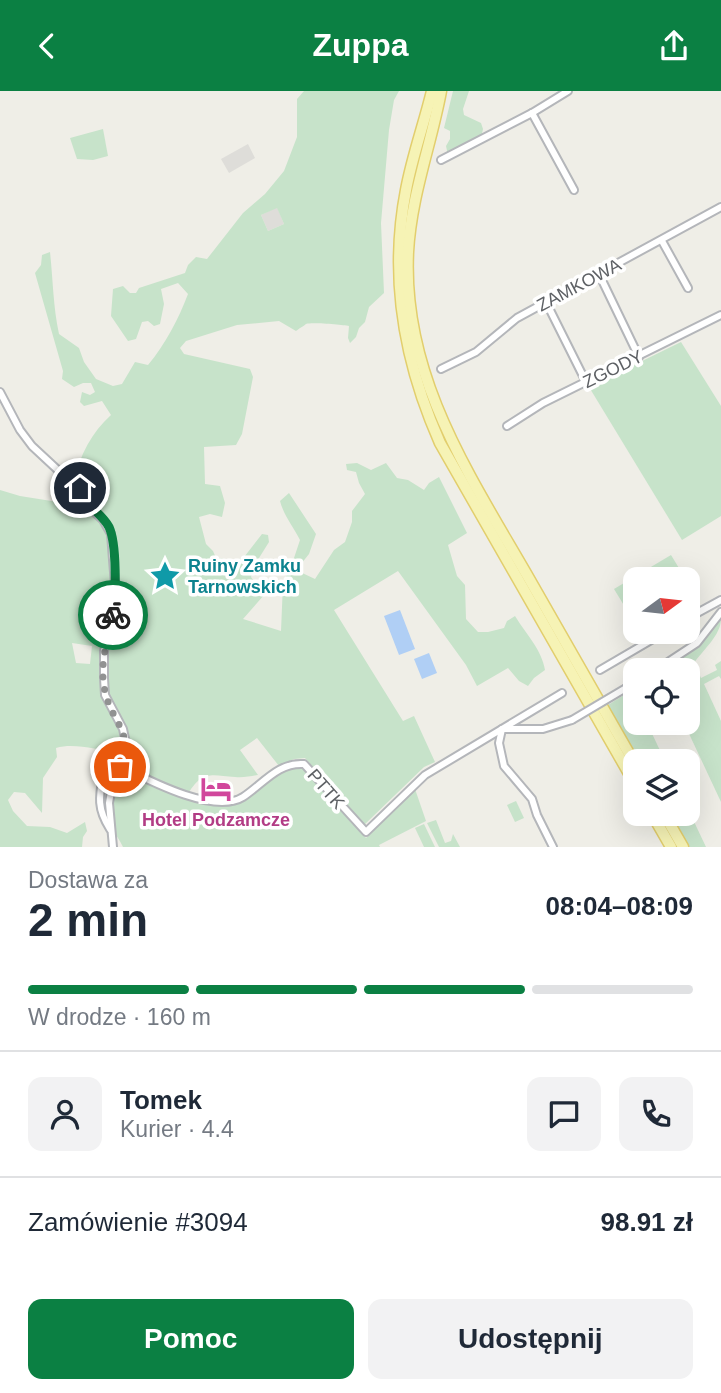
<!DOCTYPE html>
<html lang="pl">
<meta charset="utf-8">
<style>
:root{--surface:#fff;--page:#f2f2f3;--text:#1f2937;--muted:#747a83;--line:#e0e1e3;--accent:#0b8043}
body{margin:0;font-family:Helvetica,sans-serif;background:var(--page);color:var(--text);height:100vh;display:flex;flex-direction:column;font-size:26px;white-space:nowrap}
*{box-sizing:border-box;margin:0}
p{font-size:23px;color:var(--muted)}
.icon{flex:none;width:38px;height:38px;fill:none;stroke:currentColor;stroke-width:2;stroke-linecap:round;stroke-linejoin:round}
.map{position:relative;height:756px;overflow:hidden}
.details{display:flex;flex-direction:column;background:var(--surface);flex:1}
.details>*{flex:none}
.needle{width:46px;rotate:75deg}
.buttons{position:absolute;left:623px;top:476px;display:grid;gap:14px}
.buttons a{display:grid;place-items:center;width:77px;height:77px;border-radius:14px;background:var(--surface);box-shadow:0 7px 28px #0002;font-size:35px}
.pin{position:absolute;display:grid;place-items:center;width:60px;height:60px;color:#fff;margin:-30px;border:4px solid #fff;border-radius:50%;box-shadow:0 2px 7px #0007}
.courier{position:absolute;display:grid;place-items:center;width:70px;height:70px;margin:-35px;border:5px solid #0b8043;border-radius:50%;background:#fff;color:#222;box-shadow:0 2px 9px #0007}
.headline em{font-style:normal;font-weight:700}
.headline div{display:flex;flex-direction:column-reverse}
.headline{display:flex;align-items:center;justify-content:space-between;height:119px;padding:0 28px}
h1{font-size:46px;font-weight:700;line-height:52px}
.bar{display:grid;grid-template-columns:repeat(4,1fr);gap:10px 7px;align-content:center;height:84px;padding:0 28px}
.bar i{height:9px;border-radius:5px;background:var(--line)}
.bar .on{background:var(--accent)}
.bar p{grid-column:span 4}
.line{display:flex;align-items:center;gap:18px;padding:0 28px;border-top:2px solid var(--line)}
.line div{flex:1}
.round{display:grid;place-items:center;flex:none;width:74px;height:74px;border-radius:14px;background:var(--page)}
.button{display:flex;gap:14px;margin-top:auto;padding:14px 28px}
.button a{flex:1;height:80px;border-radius:14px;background:var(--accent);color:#fff;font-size:28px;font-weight:700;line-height:80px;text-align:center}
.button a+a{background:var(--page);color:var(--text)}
header{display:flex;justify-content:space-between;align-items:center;height:91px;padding:0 28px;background:var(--accent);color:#fff;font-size:32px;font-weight:700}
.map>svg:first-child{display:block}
</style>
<header><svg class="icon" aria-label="back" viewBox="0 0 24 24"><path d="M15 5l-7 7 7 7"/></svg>Zuppa<svg class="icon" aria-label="share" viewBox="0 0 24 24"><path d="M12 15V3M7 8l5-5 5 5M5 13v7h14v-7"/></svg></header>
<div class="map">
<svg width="721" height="756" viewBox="0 0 721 756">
<rect width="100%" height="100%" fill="#efeee7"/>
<g fill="#deddd9">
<polygon points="248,53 255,67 229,82 221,68"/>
<polygon points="277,116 284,133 268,140 261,124"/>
</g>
<g fill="#c7e3ca" fill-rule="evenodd">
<path d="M304,0H399L394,9L389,39L381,132L384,202L369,216L365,231L359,237L356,246L350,252L348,247L349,235C343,234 312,231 306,233C305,234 297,239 296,240L279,230L237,234L186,250L180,257L184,263L250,278L253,286L242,343L236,354L204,356L205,393L220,395L225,412L222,426L210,423L199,426L206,453L213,460L216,467L241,470L262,443L268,444L269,451L254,475L251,486L264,504L243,528L281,540L283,492L291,476L300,449C293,435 284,425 280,410L289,402L316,443L309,463L301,473L298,480L315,488L334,459L345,451L352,431V420L365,403L359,392L356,381L347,379L346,373L357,372L371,379L386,372L397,387L408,389L424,399L429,392L439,386L467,442L448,454L457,485L465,494L466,528L478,541H488L504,537L507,530L515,525C526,543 542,559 545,579L534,587L528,595L519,590L508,577L477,595L466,574L398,480L334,519L403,630L414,625L435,671L424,676L363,735L305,667L294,668L279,675L257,647L240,659L258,684C251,685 243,687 235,686C211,684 202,679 188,703L161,695L119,672L121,660C99,661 77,651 56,657L57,666L43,687L42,722L25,702L14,701L8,709L13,720L27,735L50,736L67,742L85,731L87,740L83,746L82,756H0V399L20,405L89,416L74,389C80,364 92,341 111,324L102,310L84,315L80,311L82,301L90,304L95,301L91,292H83L74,296L62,288L63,280L35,182L41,174L42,164L50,161C53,188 53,215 59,243L79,257L84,271L96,288L113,295L122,293L135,271L148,274C165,254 179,227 188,203L178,192L161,198L164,213L160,233L154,235L148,230L142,231L136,248L128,250L111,225L113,198L123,195L130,202H136L139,197L185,182L188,174L196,166L207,168L243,122L265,103L284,80L297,46V8ZM277,117L284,133L268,140L261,124ZM72,552L92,555L90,573L76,572Z"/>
<polygon points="453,0 469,0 463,18 464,24 481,32 483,38 481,47 448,64 446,55 450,48 450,40 444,37"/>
<polygon points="103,38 108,65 93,69 77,68 70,47"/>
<polygon points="681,251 721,315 721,425 682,449 589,296"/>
<polygon points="671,464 685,487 635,488 635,516 628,521 614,498"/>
<path d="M721,528C721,544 703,559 694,572L701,587L717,579L715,574L721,570V588L719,585L704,593L721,630V711L684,632H688V579H665L704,550Z"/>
<polygon points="635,597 635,632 647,632 665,670 639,670 608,614"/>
<path d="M301,676L313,685L366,747L415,698L426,730L379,754L380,756H123C120,749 114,742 112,735C108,718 111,693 122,679L194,706L239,710L286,678Z"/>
<polygon points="516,710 524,727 515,731 507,714"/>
<polygon points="688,718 706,756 688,756 669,723 688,723"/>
<polygon points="436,729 445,752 451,750 453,743 460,756 439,756 427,732"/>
<polygon points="424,733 435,756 424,756 415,737"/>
</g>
<g fill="#b0cff5">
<polygon points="400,519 415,558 399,564 384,525"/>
<polygon points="429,562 437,582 422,588 414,568"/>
</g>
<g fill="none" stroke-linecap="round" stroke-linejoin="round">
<g stroke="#b4b6ba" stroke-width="10">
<g id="street">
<polyline points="532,22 574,99"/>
<polyline points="441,69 532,22 568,0"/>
<polyline points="662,150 688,197"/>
<polyline points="599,183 639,266"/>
<polyline points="546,211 586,291"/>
<polyline points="441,278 476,261 517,227 721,116"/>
<polyline points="0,301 20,339 32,355 61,382 77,392 88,415 103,429 111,443 116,507 104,560 104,587 105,604 123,638 126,652 123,667 113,689 109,712 113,756"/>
<polyline points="507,335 543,312 721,224"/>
<polyline points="688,527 721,509"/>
<polyline points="600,579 665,541"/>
<polyline points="656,579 697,552 721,521"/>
<polyline points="626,597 635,592"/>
<polyline points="502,638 499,652 504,675 532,708 537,724 553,756"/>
<polyline points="504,638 543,638 572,629"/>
<path d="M120,675C148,689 214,724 243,706C263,693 278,671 304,673L366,741L425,684L562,602"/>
<path d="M103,683C99,706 97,718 110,738"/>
</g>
</g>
<g stroke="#e2ce6d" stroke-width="13">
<g id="primary">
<path d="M432,0C424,33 412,66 406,99C389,187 404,271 440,352L635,693"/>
<path d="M441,0C431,54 411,105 408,161C402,284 468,382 527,484C563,547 599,610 635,673"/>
<polyline points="652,723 671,756"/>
<polyline points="664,723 683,756"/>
</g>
</g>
<use href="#street" stroke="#fff" stroke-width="6"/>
<use href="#primary" stroke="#f6f3b5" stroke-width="10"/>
<g stroke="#b4b6ba" stroke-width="10" stroke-linecap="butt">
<polyline id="street-bridge" points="572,629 626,597"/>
</g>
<use href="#street-bridge" stroke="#fff" stroke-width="6"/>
</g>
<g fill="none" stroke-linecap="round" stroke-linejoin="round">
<path stroke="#919292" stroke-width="7" stroke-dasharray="0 12.6" d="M113,524C107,550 98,577 106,604C114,634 134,641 120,676"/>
<path stroke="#0b8043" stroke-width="9" d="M80,397C87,418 100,420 109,436C117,453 116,505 113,524"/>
</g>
<defs>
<g id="sight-bare" transform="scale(2.415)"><path d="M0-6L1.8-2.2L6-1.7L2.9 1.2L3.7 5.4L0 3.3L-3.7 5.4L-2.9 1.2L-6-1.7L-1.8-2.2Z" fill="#0f9aa8" stroke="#fff" stroke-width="2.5" paint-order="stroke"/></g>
<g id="hotel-bare" transform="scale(2.415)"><path d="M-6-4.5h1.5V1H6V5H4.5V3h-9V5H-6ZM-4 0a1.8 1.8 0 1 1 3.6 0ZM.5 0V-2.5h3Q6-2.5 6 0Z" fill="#d1479c" stroke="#fff" stroke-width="2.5" paint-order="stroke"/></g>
</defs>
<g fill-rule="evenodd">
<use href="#sight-bare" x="165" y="485"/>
<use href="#hotel-bare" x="216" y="698"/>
</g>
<g text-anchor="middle" stroke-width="7" stroke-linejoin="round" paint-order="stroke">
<g font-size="18" fill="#5e6165" stroke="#fff">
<text transform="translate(579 194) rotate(-28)" y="6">ZAMKOWA</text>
<text transform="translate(613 278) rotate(-26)" y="6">ZGODY</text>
<text transform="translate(326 698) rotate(49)" y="6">PTTK</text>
</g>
<g font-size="18" font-weight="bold" fill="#0d838f" stroke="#fff" text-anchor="start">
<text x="188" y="481">Ruiny Zamku<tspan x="188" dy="21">Tarnowskich</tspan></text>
</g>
<g font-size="18" font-weight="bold" fill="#b23c85" stroke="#fff">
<text x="216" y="735">Hotel Podzamcze</text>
</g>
</g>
</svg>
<div class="buttons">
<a><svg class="needle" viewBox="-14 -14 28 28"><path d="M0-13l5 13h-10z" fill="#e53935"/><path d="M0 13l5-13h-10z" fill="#747a83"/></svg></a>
<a><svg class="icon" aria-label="locate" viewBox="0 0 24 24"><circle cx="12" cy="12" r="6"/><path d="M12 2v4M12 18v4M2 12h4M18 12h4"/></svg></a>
<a><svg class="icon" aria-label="layers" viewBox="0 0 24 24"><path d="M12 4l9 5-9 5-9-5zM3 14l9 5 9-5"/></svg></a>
</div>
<div class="pin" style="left:120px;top:676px;background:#ea580c"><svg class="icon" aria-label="bag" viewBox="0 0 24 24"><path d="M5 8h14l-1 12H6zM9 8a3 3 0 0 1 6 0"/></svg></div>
<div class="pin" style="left:80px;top:397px;background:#1f2937"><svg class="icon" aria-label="home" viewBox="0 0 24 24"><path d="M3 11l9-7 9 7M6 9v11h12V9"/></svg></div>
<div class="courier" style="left:113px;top:524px"><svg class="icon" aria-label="bike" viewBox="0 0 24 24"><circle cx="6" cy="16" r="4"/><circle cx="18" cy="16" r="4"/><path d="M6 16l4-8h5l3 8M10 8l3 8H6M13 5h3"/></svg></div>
</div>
<section class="details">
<div class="headline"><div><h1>2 min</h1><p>Dostawa za</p></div><em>08:04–08:09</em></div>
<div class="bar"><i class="on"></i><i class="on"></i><i class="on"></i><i></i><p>W drodze · 160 m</p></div>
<div class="line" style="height:126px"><a class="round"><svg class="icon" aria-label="person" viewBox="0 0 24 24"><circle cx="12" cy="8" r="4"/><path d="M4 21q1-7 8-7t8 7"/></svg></a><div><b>Tomek</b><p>Kurier · 4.4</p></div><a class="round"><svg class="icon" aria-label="chat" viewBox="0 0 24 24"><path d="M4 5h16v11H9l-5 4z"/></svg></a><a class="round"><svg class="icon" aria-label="phone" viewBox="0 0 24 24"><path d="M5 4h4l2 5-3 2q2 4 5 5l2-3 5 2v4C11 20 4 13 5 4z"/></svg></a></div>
<div class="line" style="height:91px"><div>Zamówienie #3094</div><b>98.91 zł</b></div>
<div class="button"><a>Pomoc</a><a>Udostępnij</a></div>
</section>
